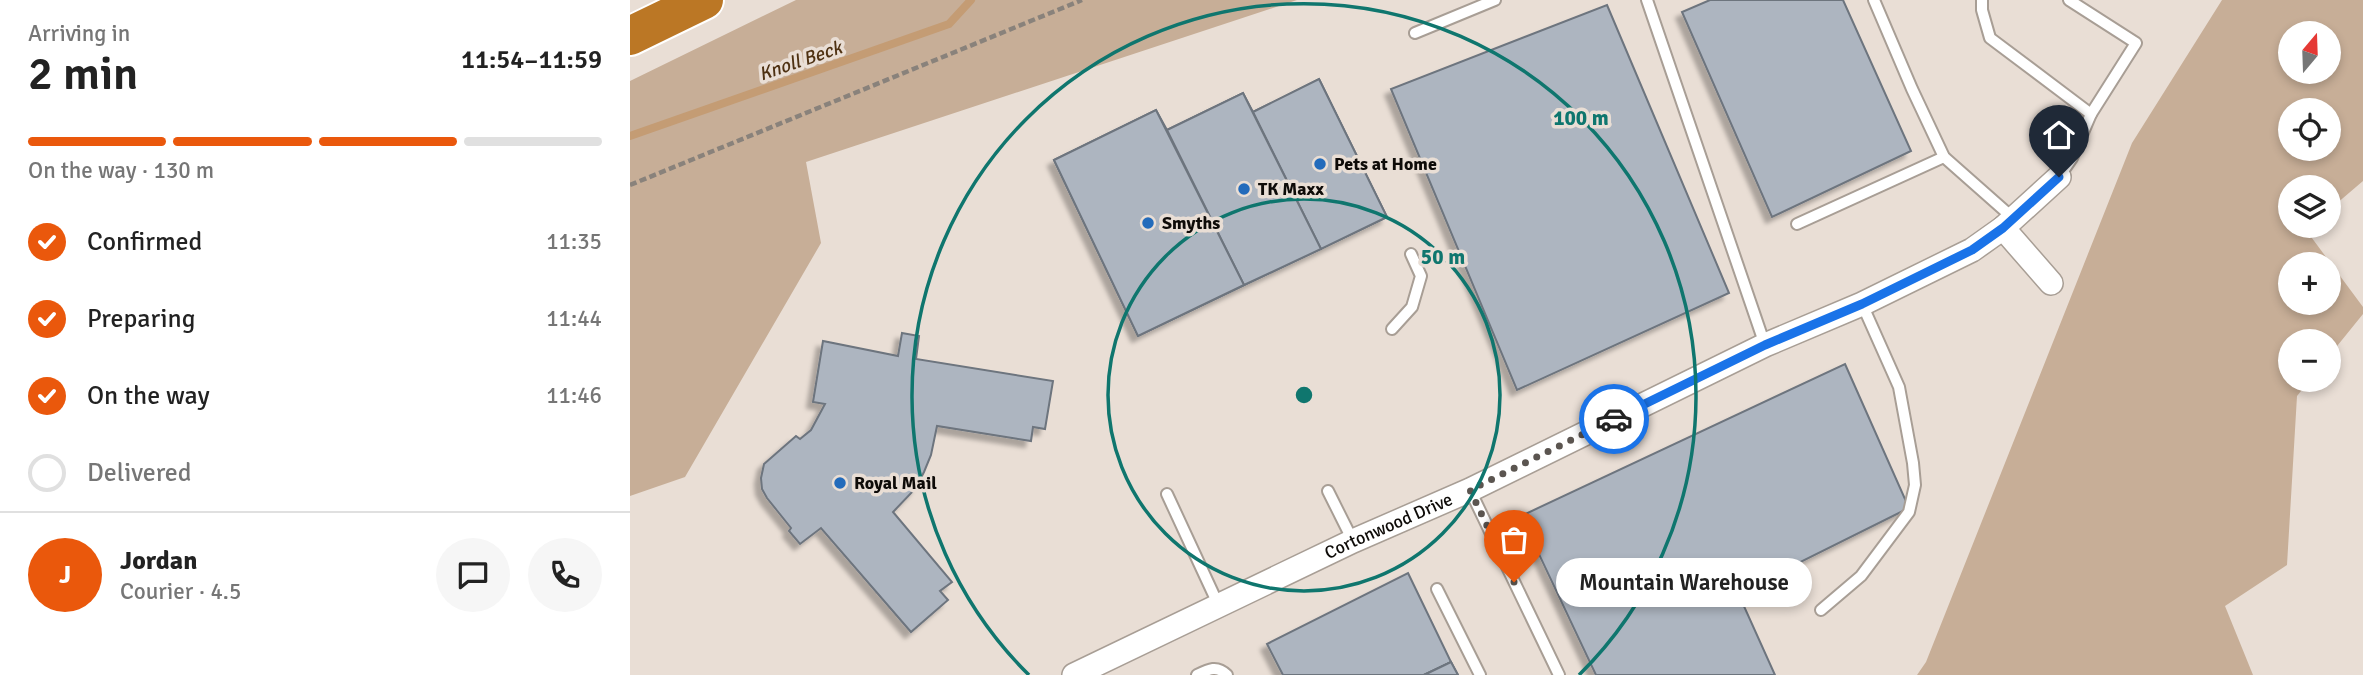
<!DOCTYPE html>
<meta charset="utf-8">
<style>
:root{--surface:#fff;--page:#f6f6f6;--text:#222;--muted:#767676;--line:#e0e0e0;--accent:#ea580c}
body{margin:0;font-family:Signika,sans-serif;background:var(--page);color:var(--text);height:100vh;display:flex;flex-direction:column;font-size:26px;white-space:nowrap}
*{box-sizing:border-box;margin:0}
p{font-size:23px;color:var(--muted)}
.icon{flex:none;width:38px;height:38px;fill:none;stroke:currentColor;stroke-width:2;stroke-linecap:round;stroke-linejoin:round}
.map{position:relative;flex:1;overflow:hidden}
.drawer{display:flex;flex-direction:column;background:var(--surface);width:630px}
.drawer>*{flex:none}
.needle{width:46px;rotate:19deg}
.tools{position:absolute;left:1648px;top:21px;display:grid;gap:14px}
.tools a{display:grid;place-items:center;width:63px;height:63px;border-radius:50%;background:var(--surface);box-shadow:0 4px 10px #0003;font-size:35px}
.pin{position:absolute;display:grid;place-items:center;width:60px;height:60px;color:#fff;margin:-72px -30px;border-radius:50% 50% 50% 0;rotate:-45deg;box-shadow:0 0 7px #0007}
.pin .icon{rotate:45deg}
.courier{position:absolute;display:grid;place-items:center;width:70px;height:70px;margin:-35px;border:5px solid #1a73e8;border-radius:50%;background:#fff;color:#222;box-shadow:0 2px 9px #0007}
.bubble{position:absolute;height:49px;border-radius:24px;background:var(--surface);box-shadow:0 4px 10px #0003;font-size:23px;font-weight:600;line-height:49px;text-align:center}
.overview em{font-style:normal;font-weight:600}
.overview div{display:flex;flex-direction:column-reverse}
.overview{display:flex;align-items:center;justify-content:space-between;height:119px;padding:0 28px}
h1{font-size:46px;font-weight:600;line-height:52px}
.bar{display:grid;grid-template-columns:repeat(4,1fr);gap:10px 7px;align-content:center;height:84px;padding:0 28px}
.bar i{height:9px;border-radius:5px;background:var(--line)}
.bar .selected{background:var(--accent)}
.bar p{grid-column:span 4}
.line{display:flex;align-items:center;gap:18px;padding:0 28px;border-top:2px solid var(--line)}
.line div{flex:1}
.round{display:grid;place-items:center;flex:none;width:74px;height:74px;border-radius:37px;background:var(--page)}
ol{padding:0 28px;list-style:none}
li{display:flex;align-items:center;gap:21px;height:77px}
li p{margin-inline-start:auto}
li .icon{padding:7px;border-radius:50%;background:var(--accent);color:#fff;stroke-width:4}
li:last-child{color:var(--muted)}
li i{width:38px;height:38px;border:4px solid var(--line);border-radius:50%}
main{display:flex;flex:1;min-height:0}
.map>svg:first-child{display:block}
</style>
<main>
<section class="drawer">
<div class="overview"><div><h1>2 min</h1><p>Arriving in</p></div><em>11:54–11:59</em></div>
<div class="bar"><i class="selected"></i><i class="selected"></i><i class="selected"></i><i></i><p>On the way · 130 m</p></div>
<ol>
<li><svg class="icon" aria-label="check" viewBox="0 0 24 24"><path d="M5 12l5 5 9-10"/></svg>Confirmed<p>11:35</p></li>
<li><svg class="icon" aria-label="check" viewBox="0 0 24 24"><path d="M5 12l5 5 9-10"/></svg>Preparing<p>11:44</p></li>
<li><svg class="icon" aria-label="check" viewBox="0 0 24 24"><path d="M5 12l5 5 9-10"/></svg>On the way<p>11:46</p></li>
<li><i></i>Delivered</li>
</ol>
<div class="line" style="height:126px"><b class="round" style="background:var(--accent);color:#fff">J</b><div><b>Jordan</b><p>Courier · 4.5</p></div><a class="round"><svg class="icon" aria-label="chat" viewBox="0 0 24 24"><path d="M4 5h16v11H9l-5 4z"/></svg></a><a class="round"><svg class="icon" aria-label="phone" viewBox="0 0 24 24"><path d="M5 4h4l2 5-3 2q2 4 5 5l2-3 5 2v4C11 20 4 13 5 4z"/></svg></a></div>
</section>
<div class="map">
<svg width="1733" height="675" viewBox="0 0 1733 675">
<defs>
<filter id="shadow"><feDropShadow dx="-6" dy="6" stdDeviation="2" flood-color="#0004"/></filter>
</defs>
<rect width="100%" height="100%" fill="#e9ded5"/>
<g fill="#c7ae97" fill-rule="evenodd">
<polygon points="166,0 667,0 176,162 191,243 55,477 0,496 0,81"/>
<path d="M1592,0H1733V181L1699,210V187H1661V226H1680L1676,230L1733,307V314L1699,356V341H1661V380H1680L1667,396L1657,565L1595,606L1623,675H1287L1296,662L1502,143ZM1661,33H1699V72H1661ZM1661,110H1699V149H1661ZM1661,264H1699V303H1661Z"/>
</g>
<g fill="none" stroke-linecap="round" stroke-linejoin="round">
<polyline stroke="#c49c74" stroke-width="8" points="0,136 319,24 341,0"/>
</g>
<g fill="#adb5c0" stroke="#6d747e" stroke-width="2" filter="url(#shadow)">
<polygon points="1080,0 1213,0 1281,151 1142,217 1052,12"/>
<polygon points="977,5 1099,293 887,390 761,89"/>
<polygon points="689,79 757,217 508,336 424,160 526,110 537,130 613,93 623,112"/>
<polygon points="689,79 757,217 691,249 623,112"/>
<polygon points="613,93 691,249 614,285 537,130"/>
<polygon points="526,110 614,285 508,336 424,160"/>
<polygon points="272,333 289,336 286,359 423,381 415,429 403,427 401,441 307,426 301,455 294,472 285,489 263,512 322,582 310,591 318,600 281,632 191,528 170,544 159,531 161,528 137,498 132,489 131,478 134,464 166,436 170,439 181,430 195,404 183,402 193,341 268,356"/>
<polygon points="1215,364 1279,508 1108,593 1145,675 966,675 891,516"/>
<polygon points="778,573 821,662 794,675 653,675 637,644"/>
<polygon points="821,662 828,675 794,675"/>
<polygon points="821,662 828,675 794,675"/>
</g>
<g fill="none" stroke-linecap="round" stroke-linejoin="round">
<g stroke="#a89e95" stroke-width="14">
<g id="lane">
<polyline points="1017,0 1135,345"/>
<polyline points="1244,0 1282,89 1314,157 1383,218"/>
<polyline points="1352,0 1352,10 1360,38 1461,114 1442,158 1429,177"/>
<polyline points="1439,0 1506,43 1461,114"/>
<polyline points="785,33 865,0"/>
<polyline points="1167,224 1314,157"/>
<polyline points="762,329 782,307 791,276 781,254"/>
<polyline points="840,490 929,675"/>
<polyline points="698,491 723,541"/>
<polyline points="537,494 588,604"/>
<polyline points="807,589 850,675"/>
<polyline points="1191,610 1231,576 1279,512 1285,485 1283,463 1269,387 1232,304"/>
<path d="M567,675C579,669 587,665 597,675"/>
</g>
</g>
<g stroke="#a89e95" stroke-width="26">
<g id="street">
<polyline points="1373,228 1421,283"/>
<path id="s1" d="M444,675L723,541L840,490L1135,345L1232,304L1342,250L1373,228L1429,177"/>
</g>
</g>
<g stroke="#fff" stroke-width="42">
<polyline id="highway" points="0,36 74,0"/>
</g>
<polyline stroke="#89827b" stroke-width="4.5" stroke-dasharray="7 3.5" stroke-linecap="butt" points="0,185 452,0"/>
<use href="#lane" stroke="#fff" stroke-width="10"/>
<use href="#street" stroke="#fff" stroke-width="23"/>
<use href="#highway" stroke="#bb7725" stroke-width="38"/>
</g>
<g fill="none" stroke-linecap="round" stroke-linejoin="round">
<polyline stroke="#5b5550" stroke-width="7" stroke-dasharray="0 12.6" points="884,582 840,490 984,419"/>
<polyline stroke="#1a73e8" stroke-width="9" points="984,419 1135,345 1232,304 1342,250 1373,228 1429,177"/>
</g>
<g fill="none" stroke="#0f766e" stroke-width="3.5">
<circle cx="674" cy="395" r="196"/>
<path d="M399 675A392 392 0 1 1 949 675"/>
</g>
<g fill="#236bbb" stroke="#e9ded5" stroke-width="2.5">
<circle cx="690" cy="164" r="7"/>
<circle cx="614" cy="189" r="7"/>
<circle cx="518" cy="223" r="7"/>
<circle cx="210" cy="483" r="7"/>
</g>
<g text-anchor="middle" stroke-width="7" stroke-linejoin="round" paint-order="stroke">
<g font-size="18" font-weight="bold" fill="#0e0b08" stroke="#e9ded5" text-anchor="start">
<text x="704" y="170">Pets at Home</text>
<text x="628" y="195">TK Maxx</text>
<text x="532" y="229">Smyths</text>
<text x="224" y="489">Royal Mail</text>
</g>
<g font-size="18" fill="#0e0b08" stroke="#e9ded5">
<text dy="6" stroke="none"><textPath href="#s1" startOffset="348">Cortonwood Drive</textPath></text>
</g>
<g font-size="19" font-style="italic" fill="#4e3112" stroke="#e9ded5">
<text transform="translate(170 60) rotate(-19)" y="7">Knoll Beck</text>
</g>
</g>
<circle cx="674" cy="395" r="10" fill="#0f766e" stroke="#e9ded5" stroke-width="3.5"/>
<g font-size="21" text-anchor="middle" font-weight="bold" fill="#0f766e" stroke="#e9ded5" stroke-width="7" stroke-linejoin="round" paint-order="stroke">
<text x="951" y="125">100 m</text>
<text x="813" y="264">50 m</text>
</g>
</svg>
<div class="tools">
<a><svg class="needle" viewBox="-14 -14 28 28"><path d="M0-13l5 13h-10z" fill="#e53935"/><path d="M0 13l5-13h-10z" fill="#767676"/></svg></a>
<a><svg class="icon" aria-label="locate" viewBox="0 0 24 24"><circle cx="12" cy="12" r="6"/><path d="M12 2v4M12 18v4M2 12h4M18 12h4"/></svg></a>
<a><svg class="icon" aria-label="layers" viewBox="0 0 24 24"><path d="M12 4l9 5-9 5-9-5zM3 14l9 5 9-5"/></svg></a>
<a>+</a>
<a>−</a>
</div>
<div class="pin" style="left:884px;top:582px;background:#ea580c"><svg class="icon" aria-label="bag" viewBox="0 0 24 24"><path d="M5 8h14l-1 12H6zM9 8a3 3 0 0 1 6 0"/></svg></div>
<div class="pin" style="left:1429px;top:177px;background:#1f2937"><svg class="icon" aria-label="home" viewBox="0 0 24 24"><path d="M3 11l9-7 9 7M6 9v11h12V9"/></svg></div>
<div class="courier" style="left:984px;top:419px"><svg class="icon" aria-label="car" viewBox="0 0 24 24"><path d="M5 17H2v-5l4-1 3-4h7l3 4 3 1v5h-3M9 17h6M6 11h13"/><circle cx="7" cy="17" r="2"/><circle cx="17" cy="17" r="2"/></svg></div>
<div class="bubble" style="left:926px;top:558px;width:256px">Mountain Warehouse</div>
</div>
</main>
